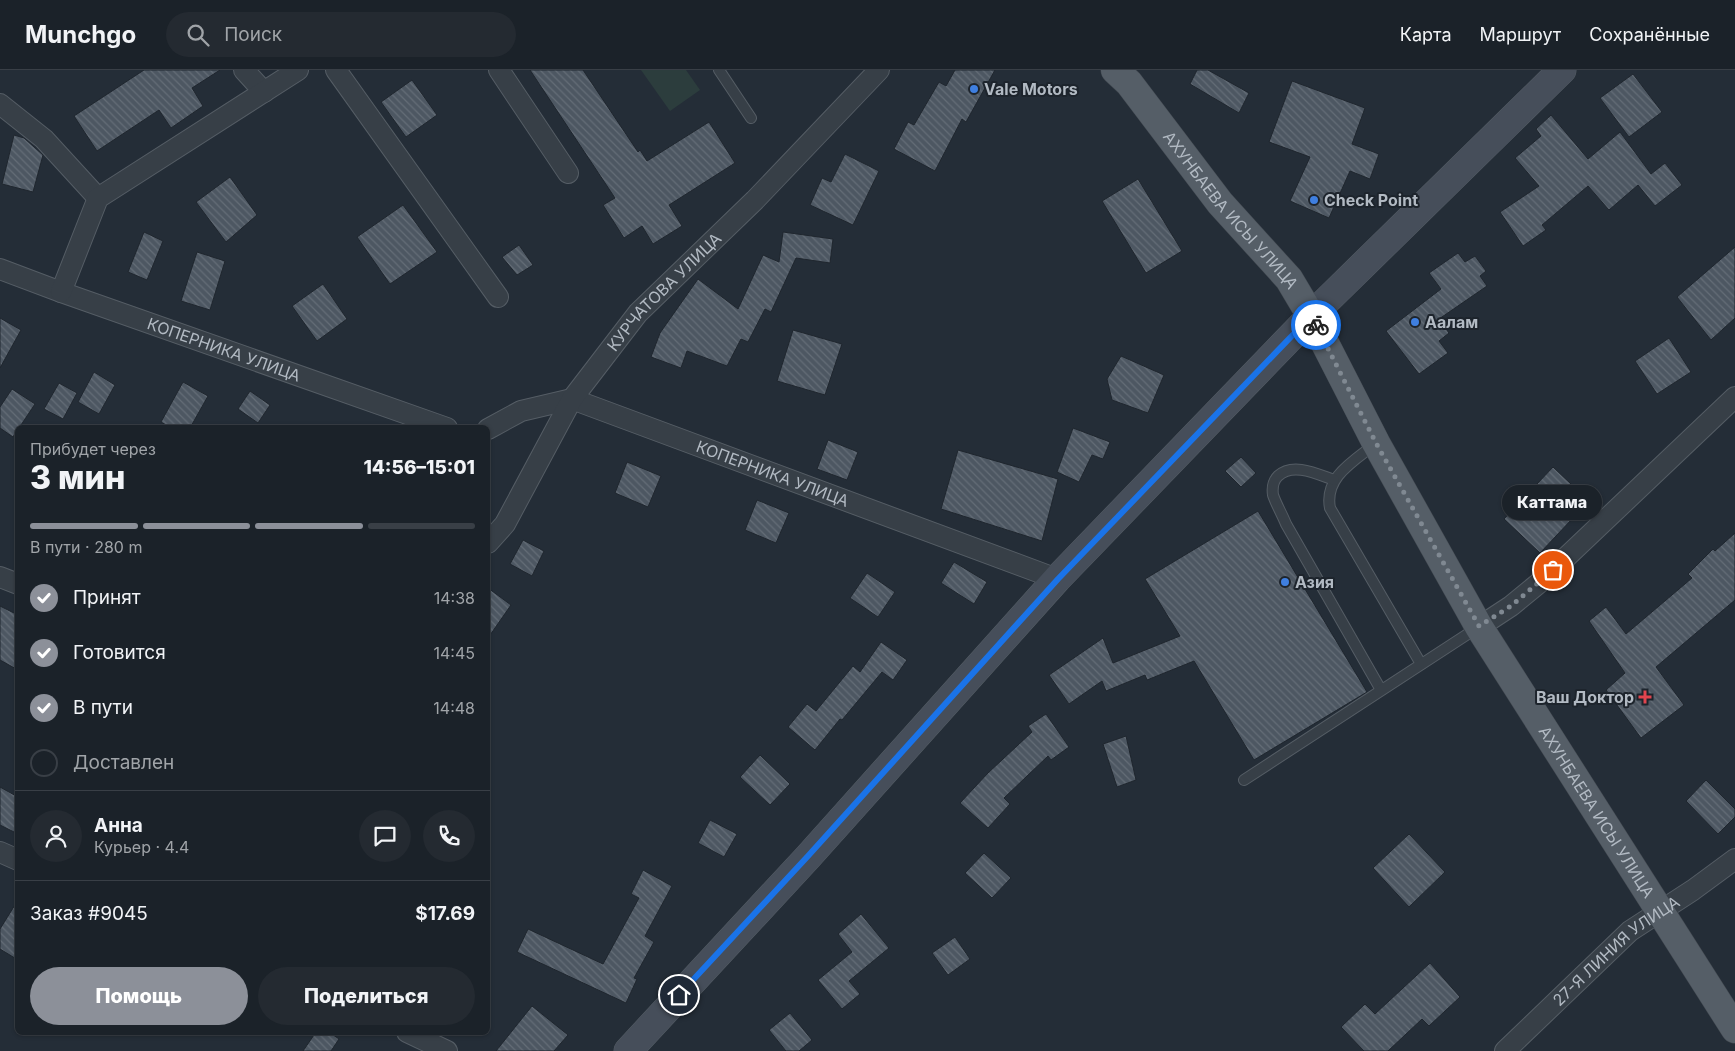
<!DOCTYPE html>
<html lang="ru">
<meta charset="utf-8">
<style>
:root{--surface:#1b2229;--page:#242a31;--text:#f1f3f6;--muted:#a0a4a8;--line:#393f46;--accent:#8c9099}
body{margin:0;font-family:Inter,sans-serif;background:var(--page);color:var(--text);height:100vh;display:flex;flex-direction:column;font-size:19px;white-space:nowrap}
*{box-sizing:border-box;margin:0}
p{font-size:16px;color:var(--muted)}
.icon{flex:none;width:28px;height:28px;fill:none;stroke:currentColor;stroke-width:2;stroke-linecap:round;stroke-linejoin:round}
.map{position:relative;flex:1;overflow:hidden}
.side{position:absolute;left:15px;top:355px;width:475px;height:610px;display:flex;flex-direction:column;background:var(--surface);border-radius:8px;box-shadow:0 1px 4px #0004,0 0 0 1px var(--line)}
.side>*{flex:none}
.pin{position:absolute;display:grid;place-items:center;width:42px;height:42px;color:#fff;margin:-21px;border:2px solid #fff;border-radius:50%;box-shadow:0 1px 5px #0007}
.courier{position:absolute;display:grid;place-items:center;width:50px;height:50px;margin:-25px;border:4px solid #1a73e8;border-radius:50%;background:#fff;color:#222;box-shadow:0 1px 6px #0007}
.bubble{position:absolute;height:35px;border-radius:18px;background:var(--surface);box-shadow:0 1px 4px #0004,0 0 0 1px var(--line);font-size:16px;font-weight:800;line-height:35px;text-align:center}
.summary em{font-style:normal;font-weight:800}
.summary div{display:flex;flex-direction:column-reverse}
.summary{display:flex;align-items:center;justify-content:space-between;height:85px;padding:0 15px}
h1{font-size:32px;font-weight:800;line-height:38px}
.bar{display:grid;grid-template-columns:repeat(4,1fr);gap:8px 5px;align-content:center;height:60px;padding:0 15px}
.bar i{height:6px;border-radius:4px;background:var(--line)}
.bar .active{background:var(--accent)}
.bar p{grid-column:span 4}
.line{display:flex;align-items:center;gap:12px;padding:0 15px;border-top:1px solid var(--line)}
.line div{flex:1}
.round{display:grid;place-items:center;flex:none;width:52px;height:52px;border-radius:26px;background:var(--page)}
ol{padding:0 15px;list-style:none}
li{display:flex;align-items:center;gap:15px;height:55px}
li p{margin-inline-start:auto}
li .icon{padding:5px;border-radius:50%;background:var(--accent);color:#fff;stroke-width:4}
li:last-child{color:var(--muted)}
li i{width:28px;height:28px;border:2px solid var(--line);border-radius:50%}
.cta{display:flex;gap:10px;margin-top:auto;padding:10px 15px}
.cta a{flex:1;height:58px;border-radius:30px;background:var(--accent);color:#fff;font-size:20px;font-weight:800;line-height:58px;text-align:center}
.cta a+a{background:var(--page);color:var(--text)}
header{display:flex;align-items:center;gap:30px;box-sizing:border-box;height:70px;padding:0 25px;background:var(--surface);border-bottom:1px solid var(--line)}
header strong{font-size:24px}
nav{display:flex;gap:28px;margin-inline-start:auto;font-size:18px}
.search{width:350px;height:45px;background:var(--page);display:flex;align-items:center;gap:12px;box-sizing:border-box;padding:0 18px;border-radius:28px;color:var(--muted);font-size:19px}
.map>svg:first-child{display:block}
</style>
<header>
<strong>Munchgo</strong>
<div class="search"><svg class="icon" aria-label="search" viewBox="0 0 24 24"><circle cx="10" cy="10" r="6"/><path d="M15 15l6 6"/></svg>Поиск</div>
<nav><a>Карта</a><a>Маршрут</a><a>Сохранённые</a></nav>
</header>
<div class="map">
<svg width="1735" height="981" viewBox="0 0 1735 981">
<defs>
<pattern id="building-back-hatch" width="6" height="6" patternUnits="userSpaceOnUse" patternTransform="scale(1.25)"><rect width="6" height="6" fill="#4d5762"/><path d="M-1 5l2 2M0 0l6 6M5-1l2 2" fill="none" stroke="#646d77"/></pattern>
</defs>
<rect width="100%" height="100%" fill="#242d37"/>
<polygon fill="#2c3d3d" points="641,0 686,0 700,20 670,41"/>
<g fill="url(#building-back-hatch)" stroke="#1f262e">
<polygon points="144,0 220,0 192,18 203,36 171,58 159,40 97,81 74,46"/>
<polygon points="530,0 583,0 638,82 640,80 647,91 709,52 735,93 669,135 682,156 653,174 642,156 624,168 603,135 615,128"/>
<polygon points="955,0 995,0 966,52 962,49 935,101 894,79 908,52 914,55 939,12 946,16"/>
<polygon points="1197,0 1208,0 1249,23 1239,43 1190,14"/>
<polygon points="1633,4 1662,42 1629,67 1600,28"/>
<polygon points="412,10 437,45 406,67 381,32"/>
<polygon points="1292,11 1365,38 1352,74 1379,84 1370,109 1350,101 1329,148 1290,131 1310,87 1269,72"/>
<polygon points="1551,45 1588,89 1620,62 1651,104 1665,93 1682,115 1655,136 1638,115 1609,140 1588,116 1542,155 1546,160 1523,176 1500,142 1539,116 1515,88 1541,66 1536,59"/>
<polygon points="14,65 24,68 43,85 33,122 2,114"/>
<polygon points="845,84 879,101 853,155 810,135 822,108 831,112"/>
<polygon points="230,107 257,145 226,172 196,132"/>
<polygon points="1138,109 1182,181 1146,203 1102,131"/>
<polygon points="403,135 437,182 390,214 357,167"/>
<polygon points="144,162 163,171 147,210 128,202"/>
<polygon points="783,162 833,169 830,193 796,188 771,242 765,239 748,272 741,269 727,296 687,281 681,298 651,287 660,263 698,209 738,239 763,185 779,192"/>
<polygon points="519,175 533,195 517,205 502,187"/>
<polygon points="1735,177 1735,248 1711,270 1677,227"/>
<polygon points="197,182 225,191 210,240 181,231"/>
<polygon points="1458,183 1465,192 1475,186 1486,201 1480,206 1487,216 1439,249 1449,263 1439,271 1448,283 1419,304 1386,261 1441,219 1429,203"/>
<polygon points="323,214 347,249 317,271 292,236"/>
<polygon points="0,248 21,260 0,298"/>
<polygon points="793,260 842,274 825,325 777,311"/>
<polygon points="1669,268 1691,302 1657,324 1635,291"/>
<polygon points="1121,286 1164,305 1148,343 1112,330 1107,309"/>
<polygon points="94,302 115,315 99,344 78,332"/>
<polygon points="183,312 208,326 190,358 171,358 161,352"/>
<polygon points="59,313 77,323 63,349 44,339"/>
<polygon points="12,319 35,334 19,358 18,358 13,367 0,358 0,337"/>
<polygon points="250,321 270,335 258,353 238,339"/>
<polygon points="1073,358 1110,372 1103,389 1092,385 1079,412 1057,402"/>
<polygon points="828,370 858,382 847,410 817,399"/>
<polygon points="958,380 1058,409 1042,471 941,439"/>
<polygon points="1241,387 1256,403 1241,417 1225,401"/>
<polygon points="627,392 661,406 648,437 615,423"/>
<polygon points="1553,397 1589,431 1540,483 1504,449"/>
<polygon points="757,430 789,443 776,473 745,460"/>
<polygon points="1258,441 1367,622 1254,690 1194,591 1147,610 1145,605 1106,621 1102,611 1069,634 1049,605 1103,568 1113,593 1180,566 1145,509"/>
<polygon points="1735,463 1735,530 1656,597 1684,635 1641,668 1606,620 1625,603 1589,551 1606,537 1626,564 1692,508 1688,504 1713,479 1715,481"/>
<polygon points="523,470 544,481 532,506 510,494"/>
<polygon points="954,492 987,512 974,534 941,513"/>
<polygon points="867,503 895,522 878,547 850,528"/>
<polygon points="488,518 511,535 488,568"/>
<polygon points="0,536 18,545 18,600 0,590"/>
<polygon points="881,572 907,590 893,610 882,602 842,650 840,649 815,680 788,657 807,634 816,641 853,596 860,602"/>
<polygon points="1046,644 1069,677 1051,690 1048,686 1004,728 1010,734 988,758 960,733 988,703 1032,662 1028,656"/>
<polygon points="1126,666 1136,710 1117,717 1103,674"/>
<polygon points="760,685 790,714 770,735 740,707"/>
<polygon points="1706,710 1735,739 1735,747 1718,764 1686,731"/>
<polygon points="0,717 18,727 18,764 0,755"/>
<polygon points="710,750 737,764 724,787 698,773"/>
<polygon points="1409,764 1445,802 1409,837 1373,798"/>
<polygon points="984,783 1011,808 992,828 965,803"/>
<polygon points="643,800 672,816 645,866 654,872 634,908 637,909 626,933 517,882 528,859 603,894 639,828 631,824"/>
<polygon points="18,830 18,890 0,879 0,859"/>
<polygon points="861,844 889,878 849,911 860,924 842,939 818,910 852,882 838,864"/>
<polygon points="955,867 970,889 948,905 932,883"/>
<polygon points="1430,893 1460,927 1429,956 1422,949 1388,981 1364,981 1341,957 1365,934 1375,944"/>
<polygon points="532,936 568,965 554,981 496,981"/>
<polygon points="790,943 812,970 799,981 786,981 769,960"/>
<polygon points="316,962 329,962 339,969 331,981 303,981"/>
</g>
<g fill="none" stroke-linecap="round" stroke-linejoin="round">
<g stroke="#555d65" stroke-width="12">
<g id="lane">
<polyline points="719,0 751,48"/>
<path d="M1375,374C1354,391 1324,407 1330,438L1421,594"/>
<path d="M1334,410C1317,404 1293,392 1278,406C1273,411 1272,418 1273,425C1276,434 1282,444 1286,454L1381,620"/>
<polyline points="1244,710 1477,558"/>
</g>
</g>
<g stroke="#555d65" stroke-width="22">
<g id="street">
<polyline points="244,0 264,22"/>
<polyline points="336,0 498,227"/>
<polyline points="499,0 568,103"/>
<polyline points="0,34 44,69 98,128"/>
<path id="s1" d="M0,199L61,222L447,358"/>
<polyline points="61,222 98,128 298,0"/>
<path id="s2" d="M488,359L521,341L572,329L1057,509"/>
<path id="s3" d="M488,473L505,454L572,329L638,243L755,130L879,0"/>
<polyline points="0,507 18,514"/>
<polyline points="1479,557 1511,536 1539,513 1735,327"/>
<polyline points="0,782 18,790"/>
<polyline points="407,962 447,981"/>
<path id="s4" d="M1505,981L1630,861L1693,820L1735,789"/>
</g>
</g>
<g stroke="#555d65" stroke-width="29">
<polyline id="secondary" points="628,981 808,787 1057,509 1311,246 1562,0"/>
</g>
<g stroke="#414850" stroke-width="29">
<g id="primary">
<path id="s5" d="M1115,0L1129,13L1220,133L1289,209L1311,246L1376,373L1479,557L1735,959"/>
</g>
</g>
<use href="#lane" stroke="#373f47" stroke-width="10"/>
<use href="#street" stroke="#373f47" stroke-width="20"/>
<use href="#secondary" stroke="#464e5a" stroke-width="28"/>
<use href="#primary" stroke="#555e67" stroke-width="28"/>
</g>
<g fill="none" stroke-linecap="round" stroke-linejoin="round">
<polyline stroke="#808992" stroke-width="5" stroke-dasharray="0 9" points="1316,255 1376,373 1479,556 1511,536 1553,500"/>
<polyline stroke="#1a73e8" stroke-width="6" points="679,925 808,786 1058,509 1311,246 1316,255"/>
</g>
<g fill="#3f7fe0" stroke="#1d242c" stroke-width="2">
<circle cx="974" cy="19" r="5"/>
<circle cx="1314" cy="130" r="5"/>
<circle cx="1415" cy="252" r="5"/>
<circle cx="1285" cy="512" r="5"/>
</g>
<path fill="#e0444e" stroke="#1d242c" stroke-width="2" d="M1642.5 619.5h5v5h5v5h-5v5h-5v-5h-5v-5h5z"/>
<g text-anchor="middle" stroke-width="4" stroke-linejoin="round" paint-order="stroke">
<g font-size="16" font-weight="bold" fill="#b2bac3" stroke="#1d242c" text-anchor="start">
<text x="984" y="25">Vale Motors</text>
<text x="1324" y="136">Check Point</text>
<text x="1425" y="258">Аалам</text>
<text x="1295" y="518">Азия</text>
<text x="1634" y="633" text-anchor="end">Ваш Доктор</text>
</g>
<g font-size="16" fill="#b2bac3" stroke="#1d242c">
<text dy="6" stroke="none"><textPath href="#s5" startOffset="182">АХУНБАЕВА ИСЫ УЛИЦА</textPath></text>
<text dy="6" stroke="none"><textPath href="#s3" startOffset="309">КУРЧАТОВА УЛИЦА</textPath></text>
<text dy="6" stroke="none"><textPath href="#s1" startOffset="238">КОПЕРНИКА УЛИЦА</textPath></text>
<text dy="6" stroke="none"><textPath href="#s2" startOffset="304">КОПЕРНИКА УЛИЦА</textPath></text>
<text dy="6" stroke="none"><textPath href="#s5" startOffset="888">АХУНБАЕВА ИСЫ УЛИЦА</textPath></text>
<text dy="6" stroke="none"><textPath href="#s4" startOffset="150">27-Я ЛИНИЯ УЛИЦА</textPath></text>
</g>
</g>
</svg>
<div class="pin" style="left:1553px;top:500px;background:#ea580c"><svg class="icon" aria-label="bag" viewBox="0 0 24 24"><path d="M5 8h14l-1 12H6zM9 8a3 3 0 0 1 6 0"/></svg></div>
<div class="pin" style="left:679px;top:925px;background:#1f2937"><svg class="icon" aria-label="home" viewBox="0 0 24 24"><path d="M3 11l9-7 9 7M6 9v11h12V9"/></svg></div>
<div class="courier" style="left:1316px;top:255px"><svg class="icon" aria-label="bike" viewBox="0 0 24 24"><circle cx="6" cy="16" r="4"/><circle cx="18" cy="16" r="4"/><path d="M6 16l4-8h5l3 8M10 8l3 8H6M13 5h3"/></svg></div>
<div class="bubble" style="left:1502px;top:415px;width:100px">Каттама</div>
<section class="side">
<div class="summary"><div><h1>3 мин</h1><p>Прибудет через</p></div><em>14:56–15:01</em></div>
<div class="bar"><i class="active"></i><i class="active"></i><i class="active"></i><i></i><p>В пути · 280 m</p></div>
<ol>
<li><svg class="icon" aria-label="check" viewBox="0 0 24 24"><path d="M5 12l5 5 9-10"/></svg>Принят<p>14:38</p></li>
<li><svg class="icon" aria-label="check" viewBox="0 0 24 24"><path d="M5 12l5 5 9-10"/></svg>Готовится<p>14:45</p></li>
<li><svg class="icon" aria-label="check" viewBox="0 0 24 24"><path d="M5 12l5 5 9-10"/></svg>В пути<p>14:48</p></li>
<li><i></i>Доставлен</li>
</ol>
<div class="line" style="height:90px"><a class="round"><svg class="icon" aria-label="person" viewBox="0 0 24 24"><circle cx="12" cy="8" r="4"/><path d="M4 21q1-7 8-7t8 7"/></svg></a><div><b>Анна</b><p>Курьер · 4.4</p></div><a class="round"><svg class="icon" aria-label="chat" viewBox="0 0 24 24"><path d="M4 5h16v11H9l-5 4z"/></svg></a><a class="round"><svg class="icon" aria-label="phone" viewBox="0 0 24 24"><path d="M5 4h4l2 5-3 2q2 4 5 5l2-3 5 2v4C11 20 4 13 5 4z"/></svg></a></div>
<div class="line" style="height:65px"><div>Заказ #9045</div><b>$17.69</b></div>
<div class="cta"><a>Помощь</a><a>Поделиться</a></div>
</section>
</div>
